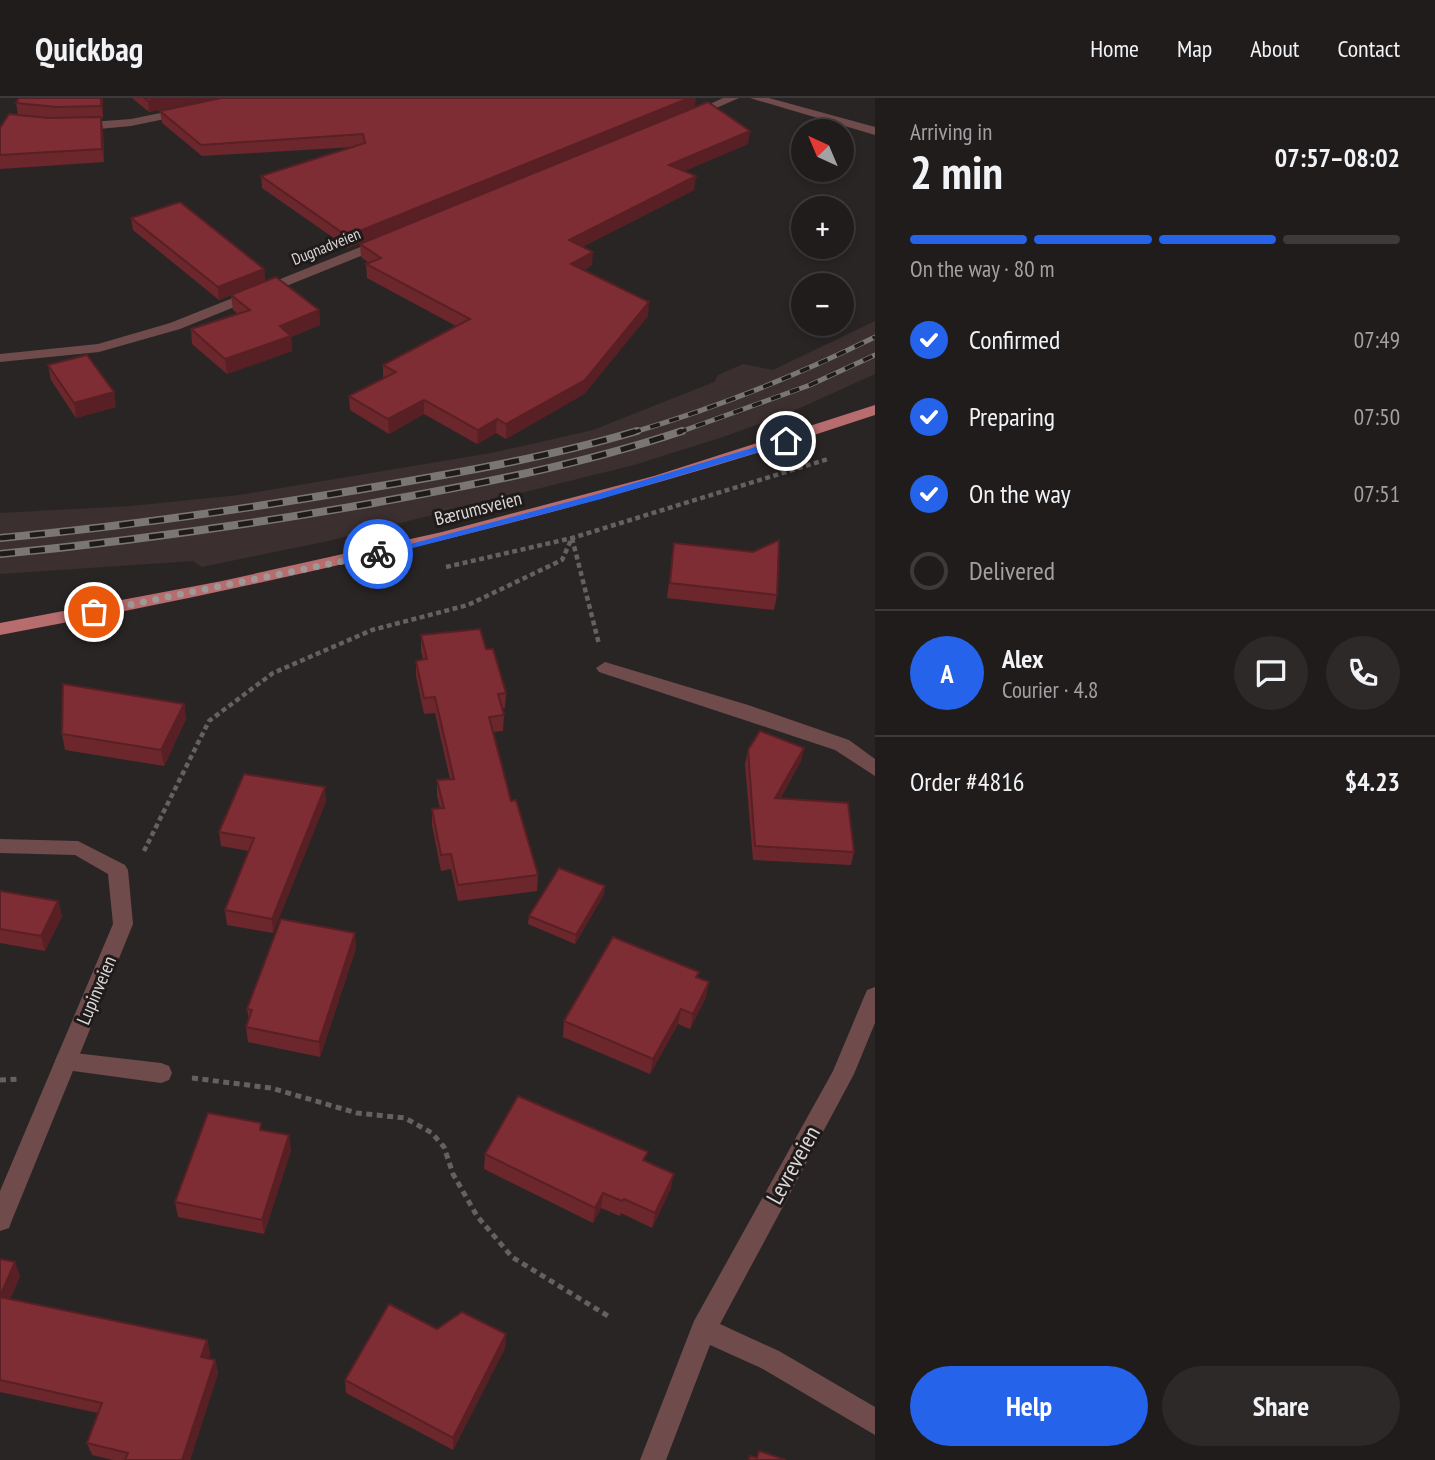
<!DOCTYPE html>
<meta charset="utf-8">
<style>
:root{--surface:#201c1c;--page:#2d2929;--text:#f1f3f6;--muted:#a2a1a3;--line:#3d3a3b;--accent:#2563eb}
body{margin:0;font-family:"PT Sans Narrow",sans-serif;background:var(--page);color:var(--text);height:100vh;display:flex;flex-direction:column;font-size:26px;white-space:nowrap}
*{box-sizing:border-box;margin:0}
p{font-size:23px;color:var(--muted)}
.icon{flex:none;width:38px;height:38px;fill:none;stroke:currentColor;stroke-width:2;stroke-linecap:round;stroke-linejoin:round}
.map{position:relative;flex:1;overflow:hidden}
.drawer{display:flex;flex-direction:column;background:var(--surface);width:560px}
.drawer>*{flex:none}
.needle{width:46px;rotate:316deg}
.buttons{position:absolute;left:791px;top:21px;display:grid;gap:14px}
.buttons a{display:grid;place-items:center;width:63px;height:63px;border-radius:50%;background:var(--surface);box-shadow:0 4px 10px #0003,0 0 0 2px var(--line);font-size:35px}
.pin{position:absolute;display:grid;place-items:center;width:60px;height:60px;color:#fff;margin:-30px;border:4px solid #fff;border-radius:50%;box-shadow:0 2px 7px #0007}
.courier{position:absolute;display:grid;place-items:center;width:70px;height:70px;margin:-35px;border:5px solid #2563eb;border-radius:50%;background:#fff;color:#222;box-shadow:0 2px 9px #0007}
.head em{font-style:normal;font-weight:600}
.head div{display:flex;flex-direction:column-reverse}
.head{display:flex;align-items:center;justify-content:space-between;height:119px;padding:0 35px}
h1{font-size:46px;font-weight:600;line-height:52px}
.bar{display:grid;grid-template-columns:repeat(4,1fr);gap:10px 7px;align-content:center;height:84px;padding:0 35px}
.bar i{height:9px;border-radius:5px;background:var(--line)}
.bar .active{background:var(--accent)}
.bar p{grid-column:span 4}
.line{display:flex;align-items:center;gap:18px;padding:0 35px;border-top:2px solid var(--line)}
.line div{flex:1}
.round{display:grid;place-items:center;flex:none;width:74px;height:74px;border-radius:37px;background:var(--page)}
ol{padding:0 35px;list-style:none}
li{display:flex;align-items:center;gap:21px;height:77px}
li p{margin-inline-start:auto}
li .icon{padding:7px;border-radius:50%;background:var(--accent);color:#fff;stroke-width:4}
li:last-child{color:var(--muted)}
li i{width:38px;height:38px;border:4px solid var(--line);border-radius:50%}
.cta{display:flex;gap:14px;margin-top:auto;padding:14px 35px}
.cta a{flex:1;height:80px;border-radius:42px;background:var(--accent);color:#fff;font-size:28px;font-weight:600;line-height:80px;text-align:center}
.cta a+a{background:var(--page);color:var(--text)}
header{display:flex;align-items:center;gap:42px;box-sizing:border-box;height:98px;padding:0 35px;background:var(--surface);border-bottom:2px solid var(--line)}
header strong{font-size:33px}
nav{display:flex;gap:38px;margin-inline-start:auto;font-size:24px}
main{display:flex;flex:1;min-height:0}
.map>svg:first-child{display:block}
</style>
<header>
<strong>Quickbag</strong>
<nav><a>Home</a><a>Map</a><a>About</a><a>Contact</a></nav>
</header>
<main>
<div class="map">
<svg width="875" height="1362" viewBox="0 0 875 1362">
<rect width="100%" height="100%" fill="#2a2525"/>
<polygon fill="#3b2f2f" points="875,223 875,276 789,315 723,339 634,367 328,443 202,469 193,463 0,476 0,415 131,408 239,397 491,355 593,332 714,284 718,277 743,266 773,272"/>
<g fill="none" stroke-linecap="round" stroke-linejoin="round">
<g stroke="#656161" stroke-width="4.5" stroke-dasharray="5 3.5" stroke-linecap="butt">
<polyline points="446,469 572,440 828,361"/>
<polyline points="144,753 209,623 273,575 372,532 468,507 562,462 572,440 599,546"/>
</g>
<g stroke="#656161" stroke-width="5" stroke-dasharray="6 4.5" stroke-linecap="butt">
<polyline points="192,980 271,990 357,1015 405,1020 432,1035 444,1049 453,1076 477,1118 512,1159 608,1218"/>
<polyline points="0,982 20,981"/>
</g>
<polygon fill="#704b4b" fill-rule="evenodd" points="66,954 161,965 169,968 172,975 169,982 161,985 66,972 58,970 55,963 58,956"/>
<g fill="#704b4b" fill-rule="evenodd">
<polygon points="723,0 739,0 696,19 686,17"/>
<polygon points="750,0 769,0 875,29 875,37"/>
<polygon points="185,10 189,12 189,16 131,28 77,33 71,29 77,25 131,21"/>
<polygon points="383,140 390,144 388,147 180,231 99,254 0,264 0,256 98,246 170,225"/>
<polygon points="605,564 748,607 849,642 875,661 875,678 835,652 599,574 596,570"/>
<polygon points="0,741 78,743 125,767 128,772 133,826 12,1122 9,1130 0,1133 0,1093 113,826 108,776 75,757 0,755"/>
<polygon points="875,889 875,925 854,976 720,1226 779,1253 875,1309 875,1337 761,1270 710,1247 666,1362 640,1362 694,1223 833,973 867,892"/>
</g>
<path fill="#b76c6e" fill-rule="evenodd" d="M875,307V317C589,413 297,482 0,537V525L222,483L442,434L654,378Z"/>
<g stroke="#7b7676" stroke-width="5">
<g id="rail-far1">
<path d="M631,335C716,310 796,278 875,239"/>
<polyline points="677,335 810,287 875,257"/>
</g>
</g>
<g stroke="#7b7676" stroke-width="8">
<g id="rail">
<path d="M0,440C120,429 239,412 357,392C451,376 546,360 637,333"/>
<path d="M0,456C123,444 246,427 368,406C473,387 581,367 682,333"/>
</g>
</g>
<use href="#rail-far1" stroke="#201b1b" stroke-width="3.5" stroke-dasharray="10" stroke-linecap="butt"/>
<use href="#rail" stroke="#201b1b" stroke-width="5" stroke-dasharray="15" stroke-linecap="butt"/>
</g>
<g fill="#6c272d">
<polygon points="103,0 103,20 101,20 103,32 104,64 0,71 0,30 18,17 16,5"/>
<polygon points="132,0 215,0 149,14"/>
<polygon points="695,8 348,150 262,90 261,78 353,49 202,58 162,25 160,13"/>
<polygon points="748,46 684,73 694,92 582,149 592,167 584,172 648,218 584,296 506,341 496,335 477,346 424,316 389,336 350,312 349,298 383,280 383,267 456,228 367,180 366,166 369,165 361,159 360,146"/>
<polygon points="131,120 264,171 265,184 219,202 133,132"/>
<polygon points="231,197 319,212 320,227 291,239 292,253 227,276 192,246 191,231 238,216 233,212"/>
<polygon points="48,267 116,309 76,320 51,282"/>
<polygon points="674,445 777,497 774,512 667,500"/>
<polygon points="421,537 486,551 506,595 505,610 502,611 504,617 503,633 493,634 511,703 538,777 537,793 458,803 451,771 441,773 432,727 432,711 440,710 437,698 437,682 450,681 435,615 424,616 416,578 416,563 423,562 421,553"/>
<polygon points="184,606 186,621 164,668 65,652 62,636"/>
<polygon points="804,650 801,663 780,701 854,754 851,767 753,762 745,666 748,652"/>
<polygon points="326,703 273,835 227,827 225,812 249,753 221,748 219,734"/>
<polygon points="0,793 58,803 62,818 45,853 0,845"/>
<polygon points="604,796 575,846 528,826 529,818"/>
<polygon points="356,850 320,959 248,944 246,929 249,922 247,911"/>
<polygon points="698,879 706,899 690,931 678,926 650,976 563,939 564,923"/>
<polygon points="291,1052 264,1136 178,1119 175,1104"/>
<polygon points="485,1056 646,1063 671,1090 652,1130 621,1115 620,1118 601,1110 593,1125 484,1071"/>
<polygon points="0,1161 20,1178 10,1201 207,1242 210,1255 208,1261 215,1262 218,1275 190,1362 113,1362 92,1357 87,1345 98,1315 0,1294"/>
<polygon points="437,1231 506,1236 505,1250 453,1352 346,1295 345,1282"/>
</g>
<g fill="#582024">
<polygon points="101,0 103,0 103,20 101,8"/>
<polygon points="161,0 215,0 149,14 148,3"/>
<polygon points="689,0 696,0 695,8 348,150 347,138"/>
<polygon points="101,19 103,32 104,64 102,51"/>
<polygon points="750,33 748,46 668,80 669,67"/>
<polygon points="696,78 694,92 568,156 569,142"/>
<polygon points="593,154 592,167 570,179 571,166"/>
<polygon points="264,171 265,184 219,202 218,189"/>
<polygon points="649,204 648,218 584,296 506,341 506,326"/>
<polygon points="319,212 320,227 291,239 292,253 227,276 225,261 280,228"/>
<polygon points="114,294 116,309 76,320 74,305"/>
<polygon points="424,302 424,316 389,336 388,321"/>
<polygon points="497,321 496,335 477,346 478,332"/>
<polygon points="184,606 186,621 164,668 161,652"/>
<polygon points="804,650 801,663 772,714 775,700"/>
<polygon points="325,689 326,703 273,835 272,821"/>
<polygon points="605,788 604,796 575,846 576,837"/>
<polygon points="58,803 62,818 45,853 41,838"/>
<polygon points="355,835 356,850 320,959 319,944"/>
<polygon points="709,884 706,899 690,931 693,916"/>
<polygon points="681,911 678,926 650,976 653,961"/>
<polygon points="289,1037 291,1052 264,1136 262,1122"/>
<polygon points="674,1076 671,1090 652,1130 655,1115"/>
<polygon points="603,1095 601,1110 593,1125 595,1110"/>
<polygon points="15,1164 20,1178 5,1212 0,1199"/>
<polygon points="506,1236 505,1250 453,1352 453,1340"/>
<polygon points="207,1242 210,1255 204,1272 201,1259"/>
<polygon points="215,1262 218,1275 190,1362 182,1362"/>
</g>
<g fill="#7e2d34" stroke="#582024" stroke-width="2">
<polygon points="19,0 101,0 101,8 56,9 16,5"/>
<polygon points="144,0 161,0 148,3"/>
<polygon points="221,0 689,0 347,138 261,78 365,45 363,36 201,47 160,13"/>
<polygon points="708,4 750,33 669,67 696,78 569,142 593,154 571,166 649,204 585,282 506,326 497,321 478,332 424,302 388,321 349,298 396,274 383,267 470,221 366,166 381,160 360,146"/>
<polygon points="9,16 48,20 101,19 102,51 0,57 0,30"/>
<polygon points="180,104 264,171 218,189 131,120"/>
<polygon points="276,179 319,212 280,228 291,238 225,261 191,231 250,212 231,197"/>
<polygon points="87,257 114,294 74,305 48,267"/>
<polygon points="779,442 777,497 670,485 674,445 753,454"/>
<polygon points="480,531 486,551 493,551 506,595 498,596 504,617 489,619 511,703 516,702 538,777 458,787 451,756 441,757 432,711 444,710 437,682 454,681 435,599 424,600 416,563 427,561 421,537"/>
<polygon points="63,586 184,606 161,652 62,636"/>
<polygon points="760,633 804,650 775,700 848,705 854,754 755,748 748,652"/>
<polygon points="244,676 325,689 272,821 225,812 254,740 219,734"/>
<polygon points="559,770 605,788 576,837 529,818"/>
<polygon points="0,793 58,803 41,838 0,831"/>
<polygon points="281,821 355,835 319,944 246,929 252,912 247,911"/>
<polygon points="613,839 699,874 696,879 709,884 693,916 681,911 653,961 564,923"/>
<polygon points="518,998 648,1054 643,1062 674,1076 655,1115 624,1101 622,1103 603,1095 595,1110 485,1056"/>
<polygon points="208,1015 261,1025 260,1032 289,1037 262,1122 175,1104"/>
<polygon points="0,1161 15,1164 0,1198"/>
<polygon points="0,1199 207,1242 201,1259 215,1262 182,1362 125,1362 128,1355 87,1345 102,1305 0,1282"/>
<polygon points="389,1206 437,1231 462,1214 506,1236 453,1340 345,1282"/>
<polygon points="759,1353 786,1362 749,1362 750,1358 757,1360"/>
</g>
<polygon fill="#2563eb" points="786,340 789,341 789,345 601,401 378,459 373,456 594,397"/>
<g fill="none" stroke-linecap="round" stroke-linejoin="round">
<polyline stroke="#9e9999" stroke-width="7" stroke-dasharray="0 12.6" points="94,514 378,456"/>
</g>
<g text-anchor="middle" stroke-width="6" stroke-linejoin="round" paint-order="stroke">
<g font-size="16" fill="#dcd8d8" stroke="#201b1b">
<text transform="translate(326 148) rotate(-22)" y="6">Dugnadveien</text>
</g>
<g font-size="19" fill="#dcd8d8" stroke="#201b1b">
<text transform="translate(478 410) rotate(-14)" y="7">Bærumsveien</text>
<text transform="translate(96 892) rotate(-67)" y="7">Lupinveien</text>
</g>
<g font-size="23" fill="#dcd8d8" stroke="#201b1b">
<text transform="translate(793 1067) rotate(-61)" y="8">Levreveien</text>
</g>
</g>
</svg>
<div class="buttons">
<a><svg class="needle" viewBox="-14 -14 28 28"><path d="M0-13l5 13h-10z" fill="#e53935"/><path d="M0 13l5-13h-10z" fill="#a2a1a3"/></svg></a>
<a>+</a>
<a>−</a>
</div>
<div class="pin" style="left:94px;top:514px;background:#ea580c"><svg class="icon" aria-label="bag" viewBox="0 0 24 24"><path d="M5 8h14l-1 12H6zM9 8a3 3 0 0 1 6 0"/></svg></div>
<div class="pin" style="left:786px;top:343px;background:#1f2937"><svg class="icon" aria-label="home" viewBox="0 0 24 24"><path d="M3 11l9-7 9 7M6 9v11h12V9"/></svg></div>
<div class="courier" style="left:378px;top:456px"><svg class="icon" aria-label="bike" viewBox="0 0 24 24"><circle cx="6" cy="16" r="4"/><circle cx="18" cy="16" r="4"/><path d="M6 16l4-8h5l3 8M10 8l3 8H6M13 5h3"/></svg></div>
</div>
<section class="drawer">
<div class="head"><div><h1>2 min</h1><p>Arriving in</p></div><em>07:57–08:02</em></div>
<div class="bar"><i class="active"></i><i class="active"></i><i class="active"></i><i></i><p>On the way · 80 m</p></div>
<ol>
<li><svg class="icon" aria-label="check" viewBox="0 0 24 24"><path d="M5 12l5 5 9-10"/></svg>Confirmed<p>07:49</p></li>
<li><svg class="icon" aria-label="check" viewBox="0 0 24 24"><path d="M5 12l5 5 9-10"/></svg>Preparing<p>07:50</p></li>
<li><svg class="icon" aria-label="check" viewBox="0 0 24 24"><path d="M5 12l5 5 9-10"/></svg>On the way<p>07:51</p></li>
<li><i></i>Delivered</li>
</ol>
<div class="line" style="height:126px"><b class="round" style="background:var(--accent);color:#fff">A</b><div><b>Alex</b><p>Courier · 4.8</p></div><a class="round"><svg class="icon" aria-label="chat" viewBox="0 0 24 24"><path d="M4 5h16v11H9l-5 4z"/></svg></a><a class="round"><svg class="icon" aria-label="phone" viewBox="0 0 24 24"><path d="M5 4h4l2 5-3 2q2 4 5 5l2-3 5 2v4C11 20 4 13 5 4z"/></svg></a></div>
<div class="line" style="height:91px"><div>Order #4816</div><b>$4.23</b></div>
<div class="cta"><a>Help</a><a>Share</a></div>
</section>
</main>
